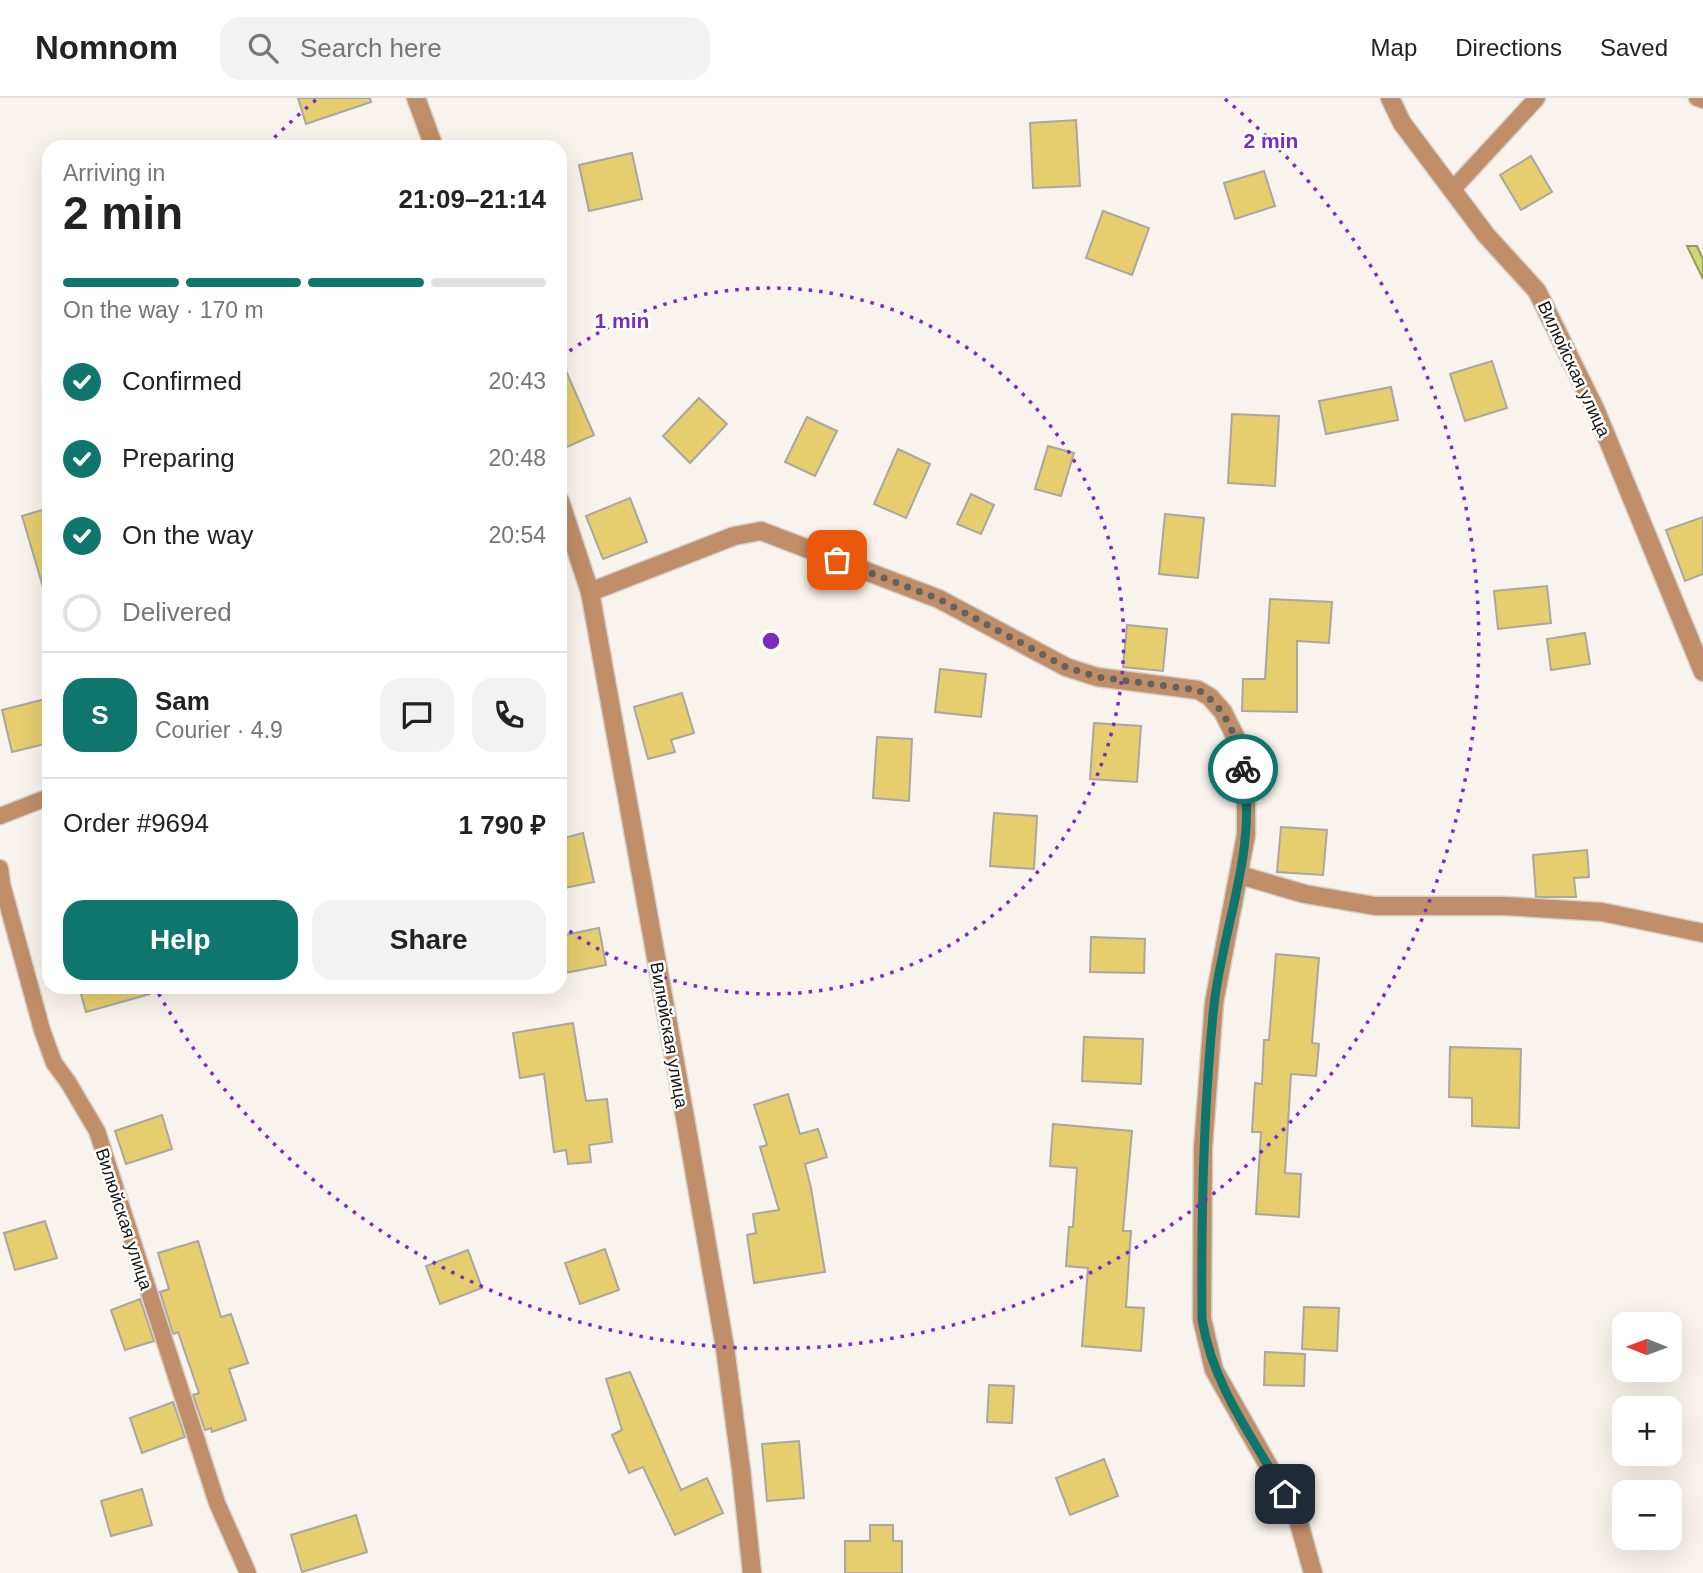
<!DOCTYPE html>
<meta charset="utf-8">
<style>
:root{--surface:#fff;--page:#f2f2f2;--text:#222;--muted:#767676;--line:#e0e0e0;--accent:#0f766e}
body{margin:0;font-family:Helvetica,sans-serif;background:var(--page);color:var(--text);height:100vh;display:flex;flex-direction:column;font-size:26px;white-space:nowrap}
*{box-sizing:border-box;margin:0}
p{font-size:23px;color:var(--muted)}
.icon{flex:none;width:38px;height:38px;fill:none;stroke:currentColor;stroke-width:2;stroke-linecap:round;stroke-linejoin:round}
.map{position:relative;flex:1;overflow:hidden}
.sheet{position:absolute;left:42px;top:42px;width:525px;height:854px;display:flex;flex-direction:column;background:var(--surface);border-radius:21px;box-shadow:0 7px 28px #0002}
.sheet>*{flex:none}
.needle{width:46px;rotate:271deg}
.buttons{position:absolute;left:1612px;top:1214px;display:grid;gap:14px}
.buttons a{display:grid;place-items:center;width:70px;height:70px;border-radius:14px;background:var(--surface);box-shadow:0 7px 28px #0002;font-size:35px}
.pin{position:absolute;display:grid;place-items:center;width:60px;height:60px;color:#fff;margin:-30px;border-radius:14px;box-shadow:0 4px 10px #0006}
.courier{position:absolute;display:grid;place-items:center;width:70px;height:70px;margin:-35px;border:5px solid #0f766e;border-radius:50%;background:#fff;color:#222;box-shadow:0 2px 9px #0007}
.head em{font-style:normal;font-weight:600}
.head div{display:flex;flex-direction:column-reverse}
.head{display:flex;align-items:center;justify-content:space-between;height:119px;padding:0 21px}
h1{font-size:46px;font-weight:600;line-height:52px}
.bar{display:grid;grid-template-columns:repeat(4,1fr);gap:10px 7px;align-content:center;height:84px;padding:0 21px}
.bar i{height:9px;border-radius:5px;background:var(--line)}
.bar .active{background:var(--accent)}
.bar p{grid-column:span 4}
.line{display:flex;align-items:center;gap:18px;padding:0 21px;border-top:2px solid var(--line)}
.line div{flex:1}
.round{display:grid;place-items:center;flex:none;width:74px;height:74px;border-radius:21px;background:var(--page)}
ol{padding:0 21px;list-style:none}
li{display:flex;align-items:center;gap:21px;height:77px}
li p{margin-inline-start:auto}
li .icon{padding:7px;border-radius:50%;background:var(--accent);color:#fff;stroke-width:4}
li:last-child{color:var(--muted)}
li i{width:38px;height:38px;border:4px solid var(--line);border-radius:50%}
.cta{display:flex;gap:14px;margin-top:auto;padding:14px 21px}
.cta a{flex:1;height:80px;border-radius:21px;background:var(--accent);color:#fff;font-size:28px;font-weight:600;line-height:80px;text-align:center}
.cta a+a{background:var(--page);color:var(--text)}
header{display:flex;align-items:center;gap:42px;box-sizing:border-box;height:98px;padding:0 35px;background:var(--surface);border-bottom:2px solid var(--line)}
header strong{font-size:33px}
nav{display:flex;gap:38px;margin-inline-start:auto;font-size:24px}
.search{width:490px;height:63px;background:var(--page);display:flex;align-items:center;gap:18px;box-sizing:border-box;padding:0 24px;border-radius:21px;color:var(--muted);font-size:26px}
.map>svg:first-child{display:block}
</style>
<header>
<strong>Nomnom</strong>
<div class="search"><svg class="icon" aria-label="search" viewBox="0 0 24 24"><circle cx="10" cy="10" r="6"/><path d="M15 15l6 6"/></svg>Search here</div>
<nav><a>Map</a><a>Directions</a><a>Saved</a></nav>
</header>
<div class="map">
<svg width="1703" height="1475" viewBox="0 0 1703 1475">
<rect width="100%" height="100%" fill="#f8f3ec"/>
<polygon fill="#cdd678" stroke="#969c59" stroke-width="2" points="1687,148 1697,148 1703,161 1703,181"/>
<g fill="#e6cd6e" stroke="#a9a7a0" stroke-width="2">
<polygon points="298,0 370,0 371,4 306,26"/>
<polygon points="1076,22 1080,88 1033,90 1030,25"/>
<polygon points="632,55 642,101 589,113 579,67"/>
<polygon points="1531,58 1552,94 1521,112 1500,77"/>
<polygon points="1264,73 1275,108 1235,121 1224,85"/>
<polygon points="1103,113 1149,130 1132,177 1086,160"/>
<polygon points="560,259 594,337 560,352"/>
<polygon points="1492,263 1507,310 1465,323 1450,276"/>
<polygon points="1391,289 1398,322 1326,336 1319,303"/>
<polygon points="699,300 727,326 690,365 663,338"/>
<polygon points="1232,316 1279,318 1275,388 1228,385"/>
<polygon points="807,319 837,333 815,378 785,364"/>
<polygon points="1048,348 1074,355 1061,398 1035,391"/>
<polygon points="898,351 930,366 906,420 874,406"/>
<polygon points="971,396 994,407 981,436 957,426"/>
<polygon points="630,400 647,444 603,461 586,418"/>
<polygon points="49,410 49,488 43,489 22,418"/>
<polygon points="1165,416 1204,420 1198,480 1159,476"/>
<polygon points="1703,419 1703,476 1685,483 1666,432"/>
<polygon points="1547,488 1551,525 1498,531 1494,493"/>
<polygon points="1270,501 1332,504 1329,545 1297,543 1297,614 1242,613 1243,581 1265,581"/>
<polygon points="1127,527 1167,531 1163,573 1123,569"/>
<polygon points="1585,535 1590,566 1551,572 1547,541"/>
<polygon points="940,571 986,576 981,619 935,614"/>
<polygon points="682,595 694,635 671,642 675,654 648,661 634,609"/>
<polygon points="49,600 49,645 12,654 2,612"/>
<polygon points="1094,625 1141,628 1137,684 1090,681"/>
<polygon points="877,639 912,641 909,703 873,700"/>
<polygon points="994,715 1037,718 1034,771 990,768"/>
<polygon points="1281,729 1327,732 1323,777 1277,774"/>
<polygon points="583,735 594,784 560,791 560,741"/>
<polygon points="1587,752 1589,779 1574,780 1576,799 1536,799 1533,757"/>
<polygon points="599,830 606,867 565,875 560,838"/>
<polygon points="1091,839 1145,841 1144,875 1090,874"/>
<polygon points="1276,856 1319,860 1312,945 1319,946 1316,978 1291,976 1285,1075 1301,1076 1299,1119 1256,1116 1261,1034 1252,1034 1255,985 1262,986 1264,942 1269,942"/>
<polygon points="79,889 149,889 150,896 86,914"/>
<polygon points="573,925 586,1003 607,1001 612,1044 589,1047 591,1064 568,1066 566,1052 554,1054 544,976 520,980 513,935"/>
<polygon points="1084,939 1143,941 1141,986 1082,983"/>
<polygon points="1450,949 1521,951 1519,1030 1472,1028 1472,1000 1449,999"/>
<polygon points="788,996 800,1036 818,1031 827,1059 805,1066 811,1090 825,1174 754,1185 747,1137 756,1135 753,1116 779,1112 760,1049 767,1047 754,1007"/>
<polygon points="162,1017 172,1051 126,1066 115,1033"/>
<polygon points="1053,1026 1132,1033 1123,1133 1131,1133 1126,1209 1144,1210 1141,1253 1082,1248 1088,1170 1066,1168 1069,1129 1073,1129 1077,1070 1050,1068"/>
<polygon points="45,1123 57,1160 15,1172 4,1135"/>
<polygon points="198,1143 221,1219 231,1216 248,1265 229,1271 246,1322 212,1334 211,1330 205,1332 193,1297 199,1295 178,1234 173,1236 160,1194 169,1191 158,1155"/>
<polygon points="605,1151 619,1192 580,1206 565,1165"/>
<polygon points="468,1152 482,1190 440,1206 426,1168"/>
<polygon points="140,1201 154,1243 125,1252 111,1212"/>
<polygon points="1304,1209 1339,1210 1337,1253 1302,1251"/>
<polygon points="1265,1254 1305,1256 1304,1288 1264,1287"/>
<polygon points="630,1274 681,1392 707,1380 723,1415 675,1437 643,1369 629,1375 612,1337 622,1332 606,1281"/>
<polygon points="989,1287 1014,1288 1012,1325 987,1324"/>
<polygon points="173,1304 185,1339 142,1355 130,1320"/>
<polygon points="799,1343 804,1400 767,1403 762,1346"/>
<polygon points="1104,1361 1118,1398 1070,1417 1056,1380"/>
<polygon points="142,1391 152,1427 111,1438 101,1403"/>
<polygon points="356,1417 367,1454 302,1474 291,1437"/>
<polygon points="870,1427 893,1427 893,1443 902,1443 902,1475 845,1475 845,1443 870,1443"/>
</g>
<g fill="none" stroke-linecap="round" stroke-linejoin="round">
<g stroke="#d4cfc9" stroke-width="19">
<g id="lane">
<polyline points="1697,0 1703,2"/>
<polyline points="1453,91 1537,0"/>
<polyline points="0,718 49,699"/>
<polyline points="0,770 2,786 42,932 54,965 68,984 97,1033 217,1405 248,1475"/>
</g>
</g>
<g stroke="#d4cfc9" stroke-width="21">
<g id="street">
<polyline points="416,0 434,49"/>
<polyline points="1390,0 1402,25 1486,137 1537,193 1596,313 1703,574"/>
<polyline points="560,403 590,494 684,1014 725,1250 741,1371 752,1475"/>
<polyline points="590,494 734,438 761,433 939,501 1066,569 1097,579 1198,592 1210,599 1223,614 1238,644 1246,690 1246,737 1214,905 1203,1050 1202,1221 1214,1272 1297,1418 1313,1475"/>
<polyline points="1240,777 1305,796 1375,808 1504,808 1602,814 1703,835"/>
</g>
</g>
<use href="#lane" stroke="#c08e68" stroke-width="16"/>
<use href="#street" stroke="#c08e68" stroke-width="18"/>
</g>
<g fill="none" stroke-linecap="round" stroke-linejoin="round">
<path stroke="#65625e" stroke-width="7" stroke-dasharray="0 12.6" d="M837,462L939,501L1066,569L1097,579L1198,592C1226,609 1237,639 1243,671"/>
<path stroke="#0f766e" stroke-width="9" d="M1243,671C1258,750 1223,828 1214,907C1203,1012 1201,1116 1202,1221C1212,1286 1253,1340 1285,1396"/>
</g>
<g fill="none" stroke="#7b2cbf" stroke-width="3.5" stroke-dasharray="3.5 7">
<path d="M561 259A353 353 0 1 1 561 827"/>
<path d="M267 47A707 707 0 0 1 317 1M1225 1A707 707 0 1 1 156 891"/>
</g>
<g text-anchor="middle" stroke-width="5" stroke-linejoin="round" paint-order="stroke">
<g font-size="18" fill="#161412" stroke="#fff">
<text transform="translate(1574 271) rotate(65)" y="6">Вилюйская улица</text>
<text transform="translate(669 937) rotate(80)" y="6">Вилюйская улица</text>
<text transform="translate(124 1121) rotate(72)" y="6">Вилюйская улица</text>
</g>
</g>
<circle cx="771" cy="543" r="10" fill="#7b2cbf" stroke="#fff" stroke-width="3.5"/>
<g font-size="21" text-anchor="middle" font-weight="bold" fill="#7b2cbf" stroke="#fff" stroke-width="5" stroke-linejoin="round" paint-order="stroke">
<text x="1271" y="50">2 min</text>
<text x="622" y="230">1 min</text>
</g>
</svg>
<div class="buttons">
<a><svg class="needle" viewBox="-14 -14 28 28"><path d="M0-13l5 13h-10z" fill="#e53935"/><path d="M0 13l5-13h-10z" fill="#767676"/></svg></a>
<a>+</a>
<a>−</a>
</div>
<div class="pin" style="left:837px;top:462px;background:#ea580c"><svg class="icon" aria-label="bag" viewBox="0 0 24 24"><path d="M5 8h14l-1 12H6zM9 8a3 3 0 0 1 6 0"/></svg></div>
<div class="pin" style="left:1285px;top:1396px;background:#1f2937"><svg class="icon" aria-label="home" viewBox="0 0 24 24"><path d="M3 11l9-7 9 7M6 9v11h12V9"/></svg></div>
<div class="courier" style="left:1243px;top:671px"><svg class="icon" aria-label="bike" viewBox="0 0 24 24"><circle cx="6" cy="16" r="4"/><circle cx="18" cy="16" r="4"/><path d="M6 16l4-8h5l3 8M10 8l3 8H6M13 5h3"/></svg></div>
<section class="sheet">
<div class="head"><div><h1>2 min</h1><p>Arriving in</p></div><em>21:09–21:14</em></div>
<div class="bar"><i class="active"></i><i class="active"></i><i class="active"></i><i></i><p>On the way · 170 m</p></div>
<ol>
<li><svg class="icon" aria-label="check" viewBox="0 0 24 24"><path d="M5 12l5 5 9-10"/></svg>Confirmed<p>20:43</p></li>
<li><svg class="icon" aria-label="check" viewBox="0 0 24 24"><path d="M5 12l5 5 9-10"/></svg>Preparing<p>20:48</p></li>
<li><svg class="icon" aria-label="check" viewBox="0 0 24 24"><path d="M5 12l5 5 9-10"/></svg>On the way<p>20:54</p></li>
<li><i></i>Delivered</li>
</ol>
<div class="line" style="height:126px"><b class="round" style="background:var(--accent);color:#fff">S</b><div><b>Sam</b><p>Courier · 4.9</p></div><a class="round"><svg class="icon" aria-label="chat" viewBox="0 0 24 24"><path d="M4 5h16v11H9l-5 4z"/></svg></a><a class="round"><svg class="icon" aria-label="phone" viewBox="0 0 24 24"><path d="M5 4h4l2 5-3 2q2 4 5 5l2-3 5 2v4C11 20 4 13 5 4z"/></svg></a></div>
<div class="line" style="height:91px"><div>Order #9694</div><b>1 790 ₽</b></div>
<div class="cta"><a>Help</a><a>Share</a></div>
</section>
</div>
